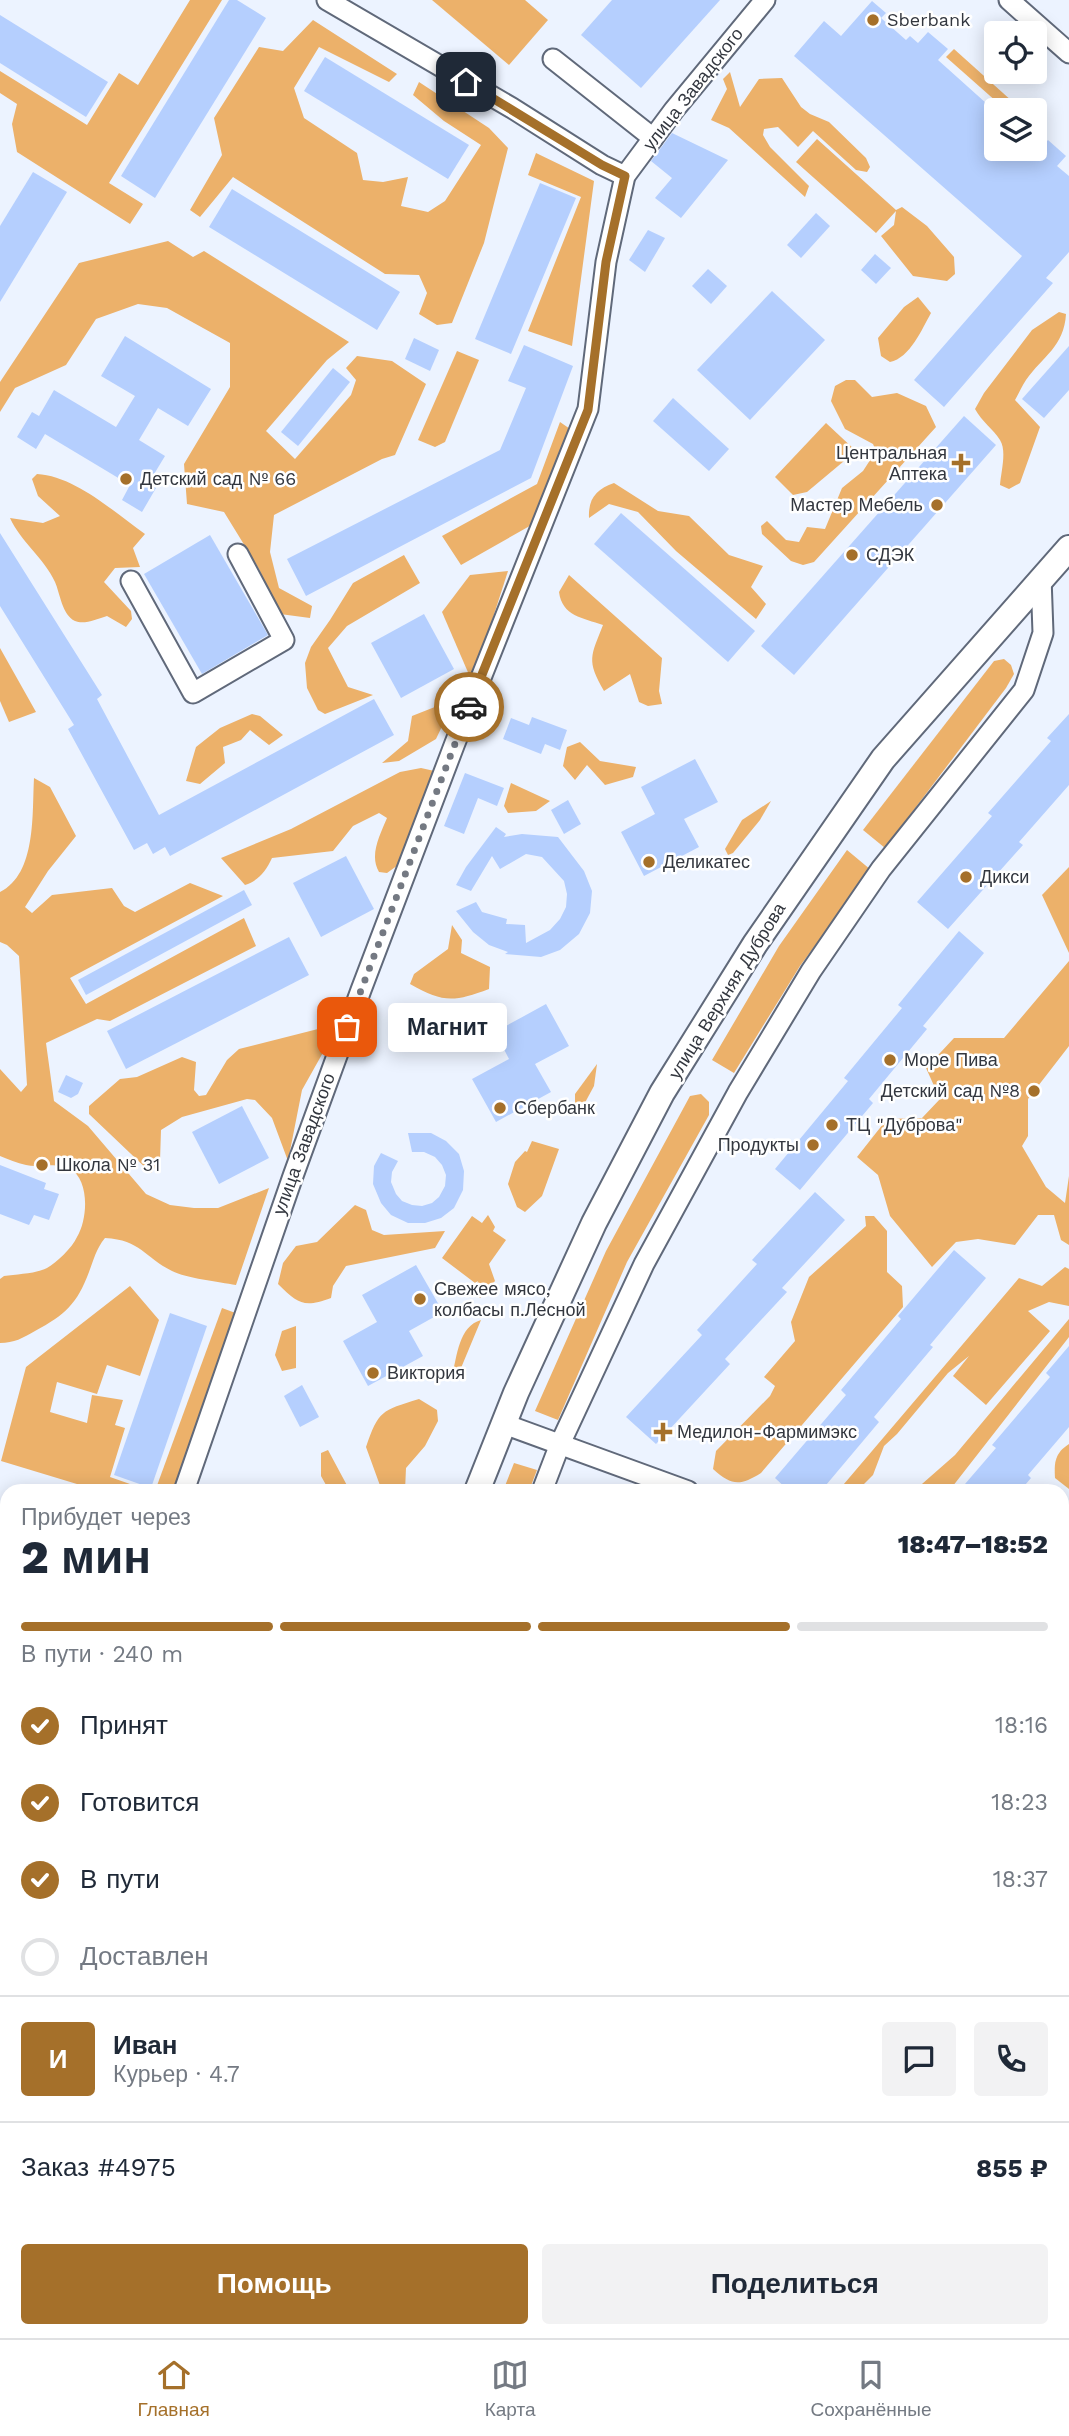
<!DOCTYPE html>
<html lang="ru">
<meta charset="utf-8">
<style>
:root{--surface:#fff;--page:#f2f2f3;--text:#1f2937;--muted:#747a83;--line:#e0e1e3;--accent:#a5702a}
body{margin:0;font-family:"Work Sans",sans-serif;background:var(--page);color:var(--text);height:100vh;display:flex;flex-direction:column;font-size:26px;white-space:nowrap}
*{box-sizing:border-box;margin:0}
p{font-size:23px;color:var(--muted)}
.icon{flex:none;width:38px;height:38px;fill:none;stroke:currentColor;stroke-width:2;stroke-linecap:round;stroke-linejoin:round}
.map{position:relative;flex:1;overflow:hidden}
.drawer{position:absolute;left:0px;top:1484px;width:1069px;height:854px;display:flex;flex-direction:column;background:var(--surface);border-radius:21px 21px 0 0;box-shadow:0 4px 18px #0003}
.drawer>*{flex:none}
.fabs{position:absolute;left:984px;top:21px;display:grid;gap:14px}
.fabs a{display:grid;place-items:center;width:63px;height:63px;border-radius:7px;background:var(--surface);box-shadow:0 4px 18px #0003;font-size:35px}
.pin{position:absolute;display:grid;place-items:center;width:60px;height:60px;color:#fff;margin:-30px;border-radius:14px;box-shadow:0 4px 10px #0006}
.courier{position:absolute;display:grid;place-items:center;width:70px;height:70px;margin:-35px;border:5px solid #a5702a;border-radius:50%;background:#fff;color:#222;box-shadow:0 2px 9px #0007}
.bubble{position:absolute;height:49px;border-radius:7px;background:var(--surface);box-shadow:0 4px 18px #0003;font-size:23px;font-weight:800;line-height:49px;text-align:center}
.summary em{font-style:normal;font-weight:800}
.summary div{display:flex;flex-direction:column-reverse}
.summary{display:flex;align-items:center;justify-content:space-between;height:119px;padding:0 21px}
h1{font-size:46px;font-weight:800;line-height:52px}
.bar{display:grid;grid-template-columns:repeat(4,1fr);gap:10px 7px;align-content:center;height:84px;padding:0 21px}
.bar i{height:9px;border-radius:5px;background:var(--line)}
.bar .active{background:var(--accent)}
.bar p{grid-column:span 4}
.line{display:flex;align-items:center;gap:18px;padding:0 21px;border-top:2px solid var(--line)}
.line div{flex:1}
.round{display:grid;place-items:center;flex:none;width:74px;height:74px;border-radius:7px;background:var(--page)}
ol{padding:0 21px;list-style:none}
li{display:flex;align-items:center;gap:21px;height:77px}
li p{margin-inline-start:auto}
li .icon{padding:7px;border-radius:50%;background:var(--accent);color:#fff;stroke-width:4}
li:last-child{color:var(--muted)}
li i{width:38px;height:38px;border:4px solid var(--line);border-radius:50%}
.cta{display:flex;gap:14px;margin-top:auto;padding:14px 21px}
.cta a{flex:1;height:80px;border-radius:7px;background:var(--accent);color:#fff;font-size:28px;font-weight:800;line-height:80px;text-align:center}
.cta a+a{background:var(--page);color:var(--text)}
.tabs{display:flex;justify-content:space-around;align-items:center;height:98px;border-top:2px solid var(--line);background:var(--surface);font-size:19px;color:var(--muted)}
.tabs a{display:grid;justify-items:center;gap:4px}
.tabs .active{color:var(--accent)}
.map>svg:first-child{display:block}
</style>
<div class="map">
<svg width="1069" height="2338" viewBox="0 0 1069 2338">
<rect width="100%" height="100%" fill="#ecf3ff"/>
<g fill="#ecb16a">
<polygon points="190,0 222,0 109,183 143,204 130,224 17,152 12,124 17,104 0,93 0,71 87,125 119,73 138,85"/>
<polygon points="432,0 525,0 548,20 509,65"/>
<polygon points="313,20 397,74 389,82 319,47 294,88 304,118 357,153 363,180 383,182 408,177 401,206 428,212 445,201 481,145 444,121 413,95 419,82 489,128 508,148 484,243 452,323 437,325 419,314 427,293 419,275 385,274 233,177 200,217 190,210 222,155 214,118 259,47 283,51"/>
<polygon points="954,49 1022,110 1006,110 946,57"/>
<polygon points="730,72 740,107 759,79 782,78 801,107 810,114 829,122 866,158 870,167 867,172 856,170 813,131 798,147 778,127 764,129 763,135 770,147 809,186 805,197 729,128 711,120 727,89 723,79"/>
<polygon points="817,139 896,210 902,207 927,226 954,257 955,274 947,281 913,276 881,236 894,225 896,211 876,233 796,162"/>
<polygon points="536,153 594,181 572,346 528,331 581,197 528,175"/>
<polygon points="168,241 193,257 204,251 349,342 327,360 266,431 295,459 351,395 356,380 346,368 357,356 392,361 426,384 395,455 382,459 274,515 270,552 279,588 312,606 310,618 280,614 259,569 224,512 187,504 184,464 230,387 230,343 167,308 138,304 96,319 66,365 15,388 0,412 0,382 79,263"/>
<path d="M918,297L931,313C922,329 910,358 890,362L881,356L878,338L904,307Z"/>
<path d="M1059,312L1066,314C1064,347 1043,356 1026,380C1022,386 1019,393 1015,400L1040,427L1020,483L1009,489L1000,485C1001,472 1007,451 1000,440C993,429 982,422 975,409L984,393L1032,330Z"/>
<polygon points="457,351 479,360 445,442 435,447 418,440"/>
<polygon points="846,380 855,380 872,397 897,393 926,406 936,427 814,562 803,565 791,561 762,534 761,526 767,521 786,540 799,542 807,527 825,529 842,488 863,471 876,451 873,444 845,429 831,401 835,386"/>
<polygon points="560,422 573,431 535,523 461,565 442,536 537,484"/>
<polygon points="826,423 856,451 807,492 793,495 775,477"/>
<path d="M37,474C75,476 114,512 145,534L133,548L140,567L115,568L104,582L131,611L132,619L126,627L107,616C97,619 84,625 75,621C62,615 60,593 55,582C44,558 21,542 10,518L43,523L60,516L38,496L32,479Z"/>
<path d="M614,483L658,511L689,516L729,555L763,566L751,587L766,604L756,619L676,551L638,512L609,504L589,518C588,498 597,489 614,483Z"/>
<polygon points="404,555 420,583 347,626 328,648 348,687 373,695 325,714 318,710 307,688 305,663 311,647 330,620 353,583"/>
<polygon points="508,571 488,633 470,677 442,612 470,575"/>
<path d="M569,575L662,658L659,691L662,704L648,706L639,702L630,674L604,691C586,660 591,656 603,625C583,618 562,616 559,592Z"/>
<polygon points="0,648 36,712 9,722 0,701"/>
<polygon points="1004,659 1011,665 1014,674 1006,688 885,848 863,830 994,661"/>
<polygon points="455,699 436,739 399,761 382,763 408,741 412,716"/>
<polygon points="252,714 260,716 283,735 269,745 250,730 241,740 223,747 225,763 200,784 186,781 196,747 220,728"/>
<polygon points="580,742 600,761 636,767 633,777 605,785 587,765 575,780 563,766 567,747"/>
<path d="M421,768L439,772L405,860L387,873L379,872C369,855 380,835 387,818L379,813L353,826L333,851L272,858C266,871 258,881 245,885L221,858L291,829L400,772Z"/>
<path d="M34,778L50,787L76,836L48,871L25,907L32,913L52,895L112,888L124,906L135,912L190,883L223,896L70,978L86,1004L244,918L256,946L110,1021L97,1019L46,1043L54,1101L88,1126L146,1194L170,1205L194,1208H218L269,1188L236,1285C219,1282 186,1278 172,1271C144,1257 141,1240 105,1238C96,1249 94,1259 89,1272C77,1304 65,1315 35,1331C23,1338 14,1343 0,1343V1279L4,1276C17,1274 35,1274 47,1268C57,1262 72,1248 77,1237C88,1219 90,1179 69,1168C55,1162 39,1168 26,1165C17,1163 8,1159 0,1156V1069L21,1092L27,1085L19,956L7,945L0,942V892C37,874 32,812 34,778Z"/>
<polygon points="511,783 550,801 536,811 508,813 504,806"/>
<polygon points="771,801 760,820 733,853 728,855 725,849 742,820"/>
<polygon points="847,850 871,870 800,966 734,1073 712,1060 779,946"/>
<polygon points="1069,867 1069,953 1042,895"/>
<path d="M452,925L462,940L461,953L490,967L489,989C454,1002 443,1003 410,984L414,974L448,949Z"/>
<polygon points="1069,961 1069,1046 1028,1099 1028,1136 1022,1146 1046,1187 1065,1203 1069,1176 1069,1245 1061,1240 1054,1215 1038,1215 1015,1245 978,1239 956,1242 932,1267 890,1216 878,1175 857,1157 887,1119 922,1118 940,1099 926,1068 954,1038 1004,1038"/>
<polygon points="318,1029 325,1034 325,1049 302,1090 288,1161 272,1118 255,1100 247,1099 182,1117 161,1130 160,1161 151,1173 89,1114 89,1106 120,1079 137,1077 182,1057 196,1062 194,1090 199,1096 206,1095 227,1060 239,1049"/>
<polygon points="597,1064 594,1086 581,1110 575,1109 575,1094"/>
<polygon points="701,1094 709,1102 709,1115 627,1262 558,1420 535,1411 606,1251 690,1096"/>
<polygon points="532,1141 559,1149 542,1196 525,1212 517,1207 508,1184 515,1162 525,1151 527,1152"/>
<path d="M355,1205L366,1210L372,1230L384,1235L445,1231L435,1248L346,1266L333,1286L331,1298C304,1308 298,1304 278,1284L283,1263L296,1246L317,1242Z"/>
<polygon points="488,1215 495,1227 493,1231 506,1240 489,1264 495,1281 480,1298 474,1290 478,1281 475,1283 442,1258 472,1216 482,1223"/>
<path d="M865,1216H874L887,1231V1272L902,1286L903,1307L761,1473C740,1486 732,1486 713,1469L716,1451L770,1396L775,1386L764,1377L795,1341L791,1322L809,1277L866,1226Z"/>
<polygon points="1065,1267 1069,1269 1069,1306 1049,1302 1028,1311 1050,1331 986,1405 953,1376 969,1356 948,1373 897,1434 884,1446 873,1475 857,1491 838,1491 1019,1278 1042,1286"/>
<polygon points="130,1286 159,1320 140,1376 107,1365 97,1394 57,1382 50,1412 87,1423 92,1395 123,1400 115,1425 125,1428 110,1477 150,1491 100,1491 1,1461 26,1367"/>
<polygon points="222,1308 241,1315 179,1491 155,1491"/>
<polygon points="1069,1319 1069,1337 949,1491 914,1491 955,1455"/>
<path d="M481,1320L461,1368L452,1376C457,1356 459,1326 481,1320Z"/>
<polygon points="296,1326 296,1368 282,1371 275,1355 282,1331"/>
<path d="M419,1399L437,1410L438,1421L425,1446L406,1468L405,1491H382L366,1447C379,1410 381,1411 419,1399Z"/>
<path d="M1069,1444V1489L1055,1478C1054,1462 1055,1453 1069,1444Z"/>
<polygon points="328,1450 350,1491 327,1491 326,1485 321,1476 321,1453"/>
<polygon points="514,1463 537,1470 529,1491 503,1491"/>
<polygon points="7,1590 7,1662 0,1660 0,1596"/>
<polygon points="0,2058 7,2058 7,2185 0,2177"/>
<polygon points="1062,2276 1069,2278 1069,2332 1062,2330"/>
<polygon points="125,2331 367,2331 368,2338 130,2338"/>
<polygon points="927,2331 1029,2331 1049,2338 947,2338"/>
</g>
<g fill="#b5cffe">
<polygon points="229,0 237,0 266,18 155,198 121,176"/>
<polygon points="612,0 720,0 641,88 581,35"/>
<polygon points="872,1 886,13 881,18 906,40 910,36 918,43 928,32 948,49 938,60 996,112 996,149 1039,150 1048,140 1066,156 1057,166 1069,176 1069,252 1046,278 1053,283 944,407 914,380 1022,256 794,56 824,21 841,36"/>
<polygon points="0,15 108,82 86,117 0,63"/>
<polygon points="325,57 469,145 448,179 304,91"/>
<polygon points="672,133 728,160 681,218 655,198 672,178 651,161"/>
<polygon points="33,172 67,192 0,302 0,226"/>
<polygon points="540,183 576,198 511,354 475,339"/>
<polygon points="232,189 400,292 377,330 209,227"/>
<polygon points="816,213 830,226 801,258 787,245"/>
<polygon points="648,230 665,238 645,272 629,260"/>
<polygon points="875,254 891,268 876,284 861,270"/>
<polygon points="708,269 727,286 711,304 692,286"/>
<polygon points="772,291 825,340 750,420 697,370"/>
<polygon points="125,336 211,389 188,426 158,408 139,440 165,456 148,484 156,488 142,512 122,500 130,485 45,434 36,449 17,437 32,412 39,416 54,390 116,427 135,396 101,376"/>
<polygon points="414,338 439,350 430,371 405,359"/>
<polygon points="524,345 573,366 531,478 306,596 287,559 500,450 526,388 508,381"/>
<polygon points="1069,346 1069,390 1044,418 1022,399"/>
<polygon points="333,368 350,382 298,446 281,432"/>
<polygon points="673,398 729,449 709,471 653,421"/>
<polygon points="964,416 996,445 794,675 761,646"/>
<polygon points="621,513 755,631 728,662 594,544"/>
<polygon points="0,533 102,695 97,699 159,815 374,699 394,735 170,856 165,847 153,854 147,843 134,850 68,729 74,725 0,606"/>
<polygon points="210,535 268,635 202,674 144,574"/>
<polygon points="424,614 454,669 401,698 371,643"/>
<polygon points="1069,714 1069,785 1019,842 1023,845 948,929 917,902 992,816 988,813 1051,741 1047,738"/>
<polygon points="532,717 567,730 560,750 545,744 541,754 503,739 511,718 529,725"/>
<polygon points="695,759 718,802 684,819 699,847 644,876 621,832 655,814 641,787"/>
<polygon points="465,773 504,788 497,806 478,798 464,834 444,826"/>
<polygon points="568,800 581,824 564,834 551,810"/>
<polygon points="496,827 506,834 504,837 522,834 558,837 584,871 592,891 590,913 579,934 560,950 541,957 505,954 508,952 489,945 473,932 456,911 476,902 482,912 507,919 506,924 525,925 526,943 550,930 560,919 566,907 567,894 564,881 542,857 526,854 500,869 492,856 471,891 456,885 466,867"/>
<polygon points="346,856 374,909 321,937 293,883"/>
<polygon points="244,890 252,905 86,995 78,980"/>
<polygon points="959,931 984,953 923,1026 927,1029 869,1099 873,1103 800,1190 775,1169 848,1081 844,1078 902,1008 898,1005"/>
<polygon points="289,937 309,975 126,1069 107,1031"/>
<polygon points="546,1004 569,1046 535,1064 551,1092 496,1122 472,1079 509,1059 495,1032"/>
<polygon points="66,1075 83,1083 78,1094 71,1098 58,1092"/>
<polygon points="242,1106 269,1158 219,1184 192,1132"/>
<polygon points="408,1133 431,1133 446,1141 459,1154 464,1171 463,1190 454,1208 441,1218 425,1223 408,1223 391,1215 381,1203 373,1184 374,1166 381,1153 398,1161 392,1172 391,1182 396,1194 402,1201 412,1205 422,1206 432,1203 439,1197 445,1186 446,1175 442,1165 435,1157 424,1152 412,1152"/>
<polygon points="0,1165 46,1183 44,1189 59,1194 49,1220 34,1215 29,1225 0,1214"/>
<polygon points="815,1192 845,1220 782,1288 787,1292 725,1359 730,1364 656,1444 626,1417 702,1335 697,1330 757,1264 752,1260"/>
<polygon points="954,1250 986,1278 930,1345 933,1347 874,1417 879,1422 821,1491 789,1491 775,1478 846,1395 841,1390 901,1319 898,1316"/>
<polygon points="416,1265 443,1312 409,1331 423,1356 368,1386 343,1341 377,1322 362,1295"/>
<polygon points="170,1313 207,1326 151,1488 114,1475"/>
<polygon points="1069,1346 1069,1427 1028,1475 1031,1478 1020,1491 959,1491 996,1448 992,1445 1050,1377 1046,1373"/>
<polygon points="302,1385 319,1417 300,1427 284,1396"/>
</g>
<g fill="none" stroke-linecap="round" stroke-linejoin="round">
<g stroke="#60697a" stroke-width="23">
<g id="minor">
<polyline points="327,0 512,108 602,165 625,176"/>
<polyline points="1009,0 1069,53"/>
<polyline points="553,59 653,138"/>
<polyline points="131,581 193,693 284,640 238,554"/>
<polyline points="504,1424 688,1491"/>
<polyline points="184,1491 293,1176 361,990 455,743 588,409 606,262 625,176 674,110 765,0"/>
<polyline points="542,1491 560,1444 644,1264 738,1092 811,971 881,869 1024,690 1043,633 1041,577"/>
<polyline points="1062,1630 1069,1632"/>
<polyline points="0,1998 7,1979"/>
<polyline points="710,2338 713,2331"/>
</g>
</g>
<g stroke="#60697a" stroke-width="28">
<g id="major">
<polyline points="477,1491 516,1393 594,1223 662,1093 755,944 883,759 1069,548"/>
<polyline points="0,2028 7,2030"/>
<polyline points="839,2331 858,2338"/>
</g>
</g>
<use href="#minor" stroke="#fff" stroke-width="19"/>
<use href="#major" stroke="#fff" stroke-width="24"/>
</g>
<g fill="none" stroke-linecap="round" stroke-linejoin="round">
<polyline stroke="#747982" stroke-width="7" stroke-dasharray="0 12.6" points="347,1027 469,707"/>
<polyline stroke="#a5702a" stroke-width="9" points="466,82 602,165 625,176 606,262 588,410 469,707"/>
</g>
<g fill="#a5702a" stroke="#fff" stroke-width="2.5">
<circle cx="873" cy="20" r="7"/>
<path d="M957.5 452.5h7v7h7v7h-7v7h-7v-7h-7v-7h7z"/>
<circle cx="126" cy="479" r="7"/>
<circle cx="937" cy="505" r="7"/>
<circle cx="852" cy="555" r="7"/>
<circle cx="649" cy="862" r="7"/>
<circle cx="966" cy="877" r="7"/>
<circle cx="890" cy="1060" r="7"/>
<circle cx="1034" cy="1091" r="7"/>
<circle cx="500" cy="1108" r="7"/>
<circle cx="832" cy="1125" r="7"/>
<circle cx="813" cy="1145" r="7"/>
<circle cx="42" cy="1165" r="7"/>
<circle cx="420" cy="1299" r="7"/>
<circle cx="373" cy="1373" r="7"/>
<path d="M659.5 1421.5h7v7h7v7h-7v7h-7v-7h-7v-7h7z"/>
</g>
<g text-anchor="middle" stroke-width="5" stroke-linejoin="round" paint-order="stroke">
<g font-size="18" fill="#33373f" stroke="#fff" text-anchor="start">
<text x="887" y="26">Sberbank</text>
<text x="947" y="459" text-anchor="end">Центральная<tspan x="947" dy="21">Аптека</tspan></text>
<text x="140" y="485">Детский сад № 66</text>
<text x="923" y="511" text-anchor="end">Мастер Мебель</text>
<text x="866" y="561">СДЭК</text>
<text x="663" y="868">Деликатес</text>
<text x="980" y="883">Дикси</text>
<text x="904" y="1066">Море Пива</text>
<text x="1020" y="1097" text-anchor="end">Детский сад №8</text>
<text x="514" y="1114">Сбербанк</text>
<text x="846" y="1131">ТЦ "Дуброва"</text>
<text x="799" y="1151" text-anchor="end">Продукты</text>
<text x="56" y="1171">Школа № 31</text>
<text x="434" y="1295">Свежее мясо,<tspan x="434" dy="21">колбасы п.Лесной</tspan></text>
<text x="387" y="1379">Виктория</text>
<text x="677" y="1438">Медилон-Фармимэкс</text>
</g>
<g font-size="18" fill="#33373f" stroke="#fff">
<text transform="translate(693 89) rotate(-52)" y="6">улица Завадского</text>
<text transform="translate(727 991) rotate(-58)" y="6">улица Верхняя Дуброва</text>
<text transform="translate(304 1144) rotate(-70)" y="6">улица Завадского</text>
</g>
</g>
</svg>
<div class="fabs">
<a><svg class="icon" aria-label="locate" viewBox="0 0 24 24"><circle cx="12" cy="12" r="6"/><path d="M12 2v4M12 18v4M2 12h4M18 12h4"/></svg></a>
<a><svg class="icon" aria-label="layers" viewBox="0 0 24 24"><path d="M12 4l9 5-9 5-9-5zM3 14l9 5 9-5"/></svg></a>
</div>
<div class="pin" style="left:347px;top:1027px;background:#ea580c"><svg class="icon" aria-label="bag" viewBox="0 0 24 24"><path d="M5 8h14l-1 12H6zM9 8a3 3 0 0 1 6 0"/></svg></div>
<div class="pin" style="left:466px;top:82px;background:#1f2937"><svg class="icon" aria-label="home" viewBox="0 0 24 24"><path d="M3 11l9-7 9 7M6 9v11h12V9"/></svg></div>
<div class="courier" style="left:469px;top:707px"><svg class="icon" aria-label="car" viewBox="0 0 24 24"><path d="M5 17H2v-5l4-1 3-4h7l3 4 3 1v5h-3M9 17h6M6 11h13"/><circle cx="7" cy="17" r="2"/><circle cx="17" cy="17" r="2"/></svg></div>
<div class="bubble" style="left:388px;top:1003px;width:119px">Магнит</div>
<section class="drawer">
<div class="summary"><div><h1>2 мин</h1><p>Прибудет через</p></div><em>18:47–18:52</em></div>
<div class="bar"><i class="active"></i><i class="active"></i><i class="active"></i><i></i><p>В пути · 240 m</p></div>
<ol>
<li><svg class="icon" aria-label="check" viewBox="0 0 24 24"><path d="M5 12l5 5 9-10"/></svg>Принят<p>18:16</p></li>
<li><svg class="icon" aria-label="check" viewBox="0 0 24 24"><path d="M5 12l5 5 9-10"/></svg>Готовится<p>18:23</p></li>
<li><svg class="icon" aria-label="check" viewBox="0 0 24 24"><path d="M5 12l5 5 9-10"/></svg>В пути<p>18:37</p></li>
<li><i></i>Доставлен</li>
</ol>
<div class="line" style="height:126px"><b class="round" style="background:var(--accent);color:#fff">И</b><div><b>Иван</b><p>Курьер · 4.7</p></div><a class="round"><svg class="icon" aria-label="chat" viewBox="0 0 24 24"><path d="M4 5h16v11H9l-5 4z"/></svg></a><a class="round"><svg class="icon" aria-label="phone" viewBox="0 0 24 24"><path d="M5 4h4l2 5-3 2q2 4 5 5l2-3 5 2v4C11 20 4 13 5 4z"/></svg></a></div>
<div class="line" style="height:91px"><div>Заказ #4975</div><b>855 ₽</b></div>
<div class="cta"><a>Помощь</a><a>Поделиться</a></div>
</section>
</div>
<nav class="tabs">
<a class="active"><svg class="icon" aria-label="home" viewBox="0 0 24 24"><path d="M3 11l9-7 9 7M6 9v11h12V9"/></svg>Главная</a>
<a><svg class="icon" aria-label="map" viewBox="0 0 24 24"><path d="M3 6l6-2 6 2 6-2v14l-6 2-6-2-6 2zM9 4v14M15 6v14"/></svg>Карта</a>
<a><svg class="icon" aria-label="saved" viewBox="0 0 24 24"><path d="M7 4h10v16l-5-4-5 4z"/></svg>Сохранённые</a>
</nav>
